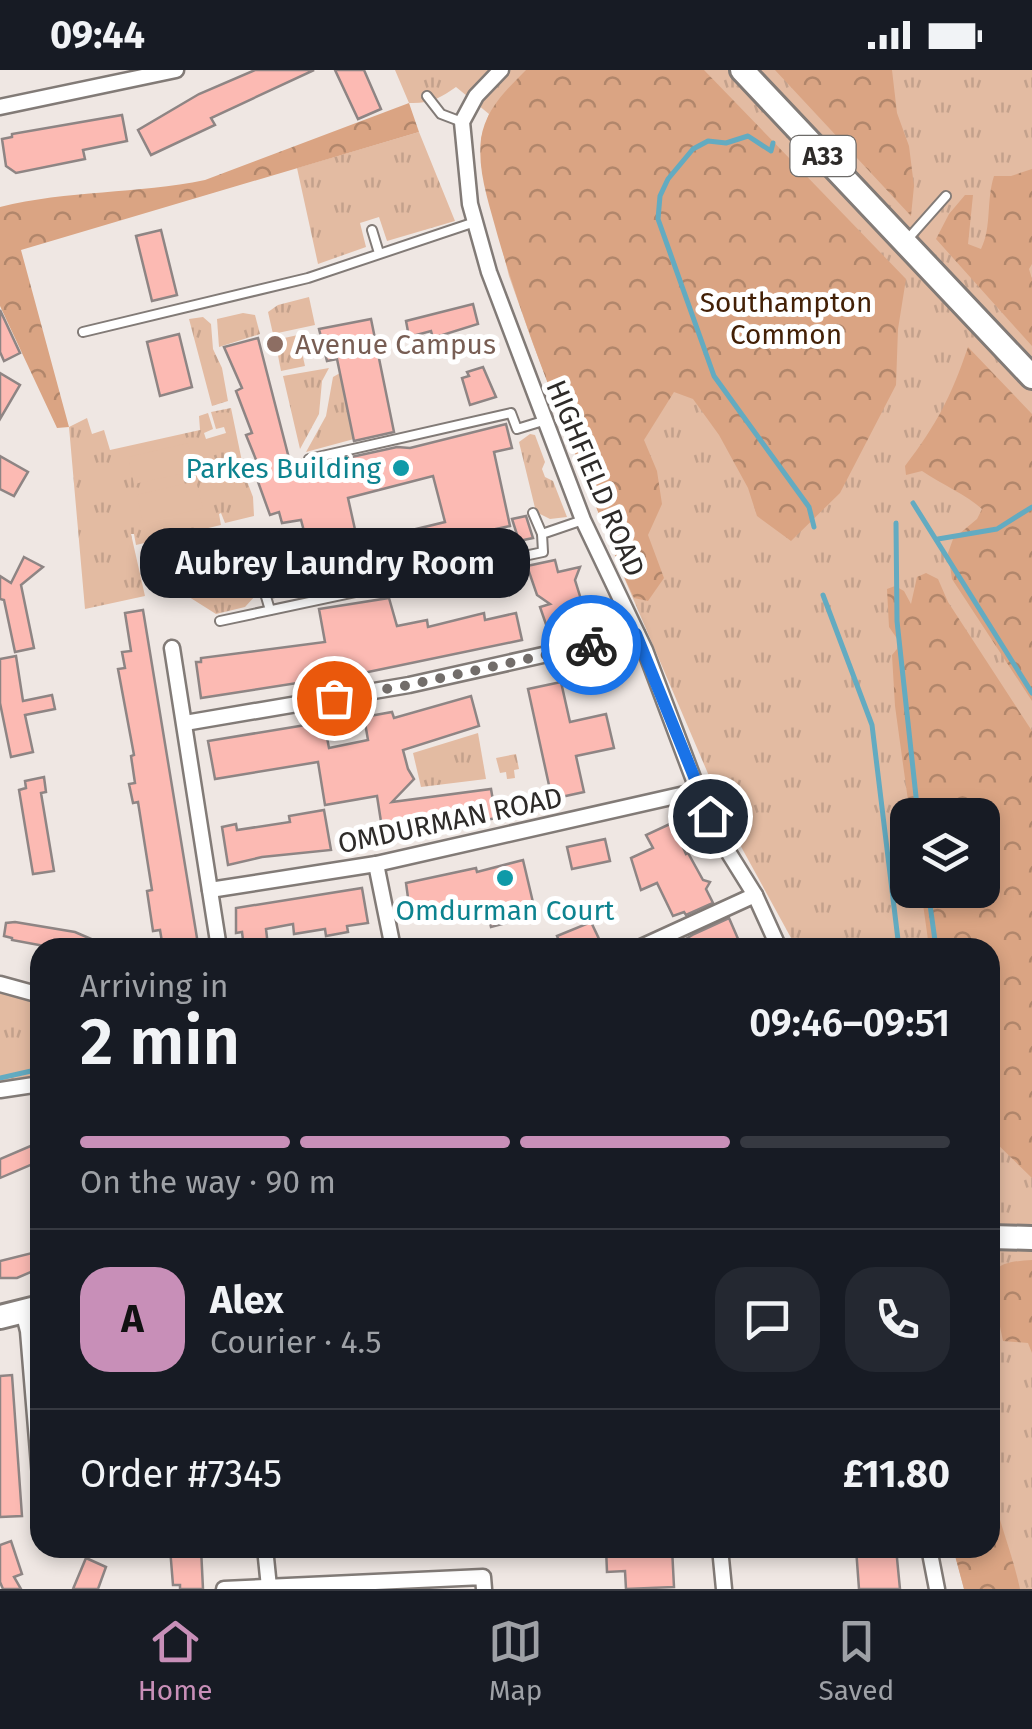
<!DOCTYPE html>
<meta charset="utf-8">
<style>
:root{--surface:#171b24;--page:#242831;--text:#f1f3f6;--muted:#9ea1a6;--line:#363941;--accent:#c88fb8}
body{margin:0;font-family:"Fira Sans",sans-serif;background:var(--page);color:var(--text);height:100vh;display:flex;flex-direction:column;font-size:38px;white-space:nowrap}
*{box-sizing:border-box;margin:0}
p{font-size:32px;color:var(--muted)}
.icon{flex:none;width:55px;height:55px;fill:none;stroke:currentColor;stroke-width:2;stroke-linecap:round;stroke-linejoin:round}
.map{position:relative;flex:1;overflow:hidden}
.details{position:absolute;left:30px;top:868px;width:970px;height:620px;display:flex;flex-direction:column;background:var(--surface);border-radius:30px;box-shadow:0 5px 15px #0003}
.details>*{flex:none}
.fabs{position:absolute;left:890px;top:728px;display:grid;gap:20px}
.fabs a{display:grid;place-items:center;width:110px;height:110px;border-radius:20px;background:var(--surface);box-shadow:0 5px 15px #0003;font-size:50px}
.pin{position:absolute;display:grid;place-items:center;width:85px;height:85px;color:#fff;margin:-42px;border:5px solid #fff;border-radius:50%;box-shadow:0 2px 10px #0007}
.courier{position:absolute;display:grid;place-items:center;width:100px;height:100px;margin:-50px;border:8px solid #1a73e8;border-radius:50%;background:#fff;color:#222;box-shadow:0 2px 12px #0007}
.bubble{position:absolute;height:70px;border-radius:30px;background:var(--surface);box-shadow:0 5px 15px #0003;font-size:32px;font-weight:600;line-height:70px;text-align:center}
.head em{font-style:normal;font-weight:600}
.head div{display:flex;flex-direction:column-reverse}
.head{display:flex;align-items:center;justify-content:space-between;height:170px;padding:0 50px}
h1{font-size:65px;font-weight:600;line-height:75px}
.bar{display:grid;grid-template-columns:repeat(4,1fr);gap:15px 10px;align-content:center;height:120px;padding:0 50px}
.bar i{height:12px;border-radius:8px;background:var(--line)}
.bar .on{background:var(--accent)}
.bar p{grid-column:span 4}
.line{display:flex;align-items:center;gap:25px;padding:0 50px;border-top:2px solid var(--line)}
.line div{flex:1}
.round{display:grid;place-items:center;flex:none;width:105px;height:105px;border-radius:30px;background:var(--page)}
.status{display:flex;justify-content:space-between;align-items:center;height:70px;padding:0 50px;background:var(--surface);direction:ltr}
.status svg{height:28px;fill:currentColor}
.dock{display:flex;justify-content:space-around;align-items:center;height:140px;border-top:2px solid var(--line);background:var(--surface);font-size:28px;color:var(--muted)}
.dock a{display:grid;justify-items:center;gap:5px}
.dock .on{color:var(--accent)}
.map>svg:first-child{display:block}
</style>
<div class="status"><b>09:44</b><svg viewBox="0 0 49 12"><path d="M0 12V9h3v3zM5 12V6h3v6zM10 12V3h3v9zM15 12V0h3v12zM26 1h20v11H26zM47 4h2v5h-2z"/></svg></div>
<div class="map">
<svg width="1032" height="1519" viewBox="0 0 1032 1519">
<defs>
<pattern id="grass-tufts" width="24" height="20" patternUnits="userSpaceOnUse" patternTransform="scale(2.5)"><rect width="24" height="20" fill="#e3bba2"/><path d="M3 7l-1-3M5 7V3M7 7l1-3M15 17l-1-3M17 17v-4M19 17l1-3" fill="none" stroke="#c3a18c"/></pattern>
<pattern id="forest-crowns" width="20" height="18" patternUnits="userSpaceOnUse" patternTransform="scale(2.5)"><rect width="20" height="18" fill="#daa483"/><path d="M2 6a3 3 0 1 1 6 0M12 15a3 3 0 1 1 6 0" fill="none" stroke="#b1866b"/></pattern>
</defs>
<rect width="100%" height="100%" fill="#efe7e3"/>
<g fill="url(#grass-tufts)" fill-rule="evenodd">
<path d="M395,0H1032V1519H964L953,1478H990V878L796,877L733,762L620,498L533,274L509,206L481,95V68L489,44L456,17C441,28 429,34 409,33ZM908,745H982V820H908Z"/>
<polygon points="419,62 455,151 387,171 379,147 360,153 366,177 318,194 297,98"/>
<polygon points="309,227 315,255 273,264 268,242 278,235"/>
<polygon points="243,243 255,245 260,264 219,277 217,249"/>
<polygon points="203,247 211,254 213,279 222,298 228,331 212,336 189,249"/>
<polygon points="298,265 305,296 281,301 275,270"/>
<polygon points="329,298 322,311 319,344 300,379 283,306"/>
<polygon points="340,303 354,369 306,382 326,346 333,307"/>
<polygon points="231,338 245,406 253,427 254,446 225,453 221,443 219,444 221,455 136,475 134,464 131,464 145,526 85,539 69,357 87,348 92,364 104,360 110,380 200,360 199,346 208,343 213,359 204,363 206,369 226,363 224,357 216,359 211,342"/>
<polygon points="530,364 535,365 545,392 542,399 545,407 553,411 567,447 550,449 536,442 519,372"/>
<polygon points="237,500 239,505 253,502 256,525 245,537 216,544 178,520 177,515"/>
<polygon points="478,663 486,709 421,717 413,683"/>
<polygon points="516,684 519,699 514,700 515,708 507,709 506,702 500,703 496,688"/>
<polygon points="0,919 40,932 40,1008 0,1014"/>
</g>
<g fill="url(#forest-crowns)">
<path d="M526,0H704L906,209L898,259L896,315L840,423L791,471L757,446L748,418L719,365L693,329L674,322L644,370L657,401L662,434L648,465L664,508L648,531L634,528L620,498C578,389 531,280 498,167C490,136 477,102 481,69C485,40 506,20 526,0Z"/>
<polygon points="775,0 892,0 897,43 909,76 914,116 911,146"/>
<path d="M409,33L419,62L21,180L69,357L57,358L0,236V137C67,120 138,124 205,110Z"/>
<path d="M1032,99V194L1029,199L1032,209V276L936,169L949,144L965,125H973L968,174L981,179C992,157 986,130 994,106H1011Z"/>
<path d="M968,277L1032,344V631L952,509L948,483L953,469L977,449L982,439C967,425 941,414 922,401L906,405L905,396C937,354 951,327 968,277Z"/>
<polygon points="926,503 938,509 948,532 1032,661 1032,1108 990,1067 990,878 929,877 921,820 982,820 982,745 910,745 895,636 892,585 897,579 898,570 889,557 887,519 895,516 904,521 911,534 917,507"/>
<path d="M1032,1190V1283L1028,1273L1003,1271L990,1209C995,1192 1015,1191 1032,1190Z"/>
<path d="M990,1408C996,1446 1012,1481 1020,1519H964L953,1478H990Z"/>
</g>
<g fill="#e3bba2">
<polygon points="188,373 194,401 134,414 128,387"/>
<polygon points="196,411 203,438 143,453 137,425"/>
</g>
<g fill="none" stroke-linecap="round" stroke-linejoin="round">
<g stroke="#63abc1" stroke-width="5">
<polyline points="773,73 771,81 748,66 726,73 708,71 693,79 668,109 660,126 658,149 714,306 809,437 814,457"/>
<polyline points="913,433 1032,623"/>
<polyline points="896,453 897,551 918,745"/>
<polyline points="938,469 997,459 1032,437"/>
<polyline points="823,525 872,655 899,878"/>
<polyline points="928,820 936,878"/>
<polyline points="0,1008 40,999"/>
</g>
</g>
<g fill="#fcbab3" stroke="#8e8584" stroke-width="2.5" fill-rule="evenodd">
<polygon points="255,0 314,0 211,48 215,55 151,85 138,60 199,24"/>
<polygon points="335,0 364,0 381,39 358,49"/>
<polygon points="122,45 127,71 83,80 85,89 16,103 6,96 2,69 12,67 12,64"/>
<polygon points="161,160 177,225 152,231 136,166"/>
<polygon points="473,234 478,254 433,268 431,261 409,267 406,251"/>
<polygon points="0,240 20,283 4,291 0,282"/>
<polygon points="371,249 394,362 354,371 337,289 327,291 319,259"/>
<polygon points="179,264 192,317 160,326 147,272"/>
<path d="M258,268L292,400L397,377L410,378L506,354L512,378L494,382L510,456L496,459L500,475L274,527L267,494L310,484L301,450L282,453L279,442L270,445L257,409L263,407L246,365L252,363L236,321L242,318L224,277ZM433,406L445,452L358,473L348,428Z"/>
<polygon points="483,297 496,327 470,335 462,308 469,306 467,302"/>
<polygon points="0,303 20,315 0,349"/>
<polygon points="0,386 28,402 14,426 0,419"/>
<polygon points="526,446 533,468 519,471 512,449"/>
<polygon points="24,487 43,497 21,515 34,578 15,582 4,530 0,529 0,506 11,513"/>
<polygon points="555,490 558,502 580,497 575,510 588,552 573,556 569,563 563,559 549,563 540,537 550,534 537,525 527,496"/>
<polygon points="389,528 397,556 427,550 428,557 484,543 485,550 516,543 522,570 368,602 201,628 196,592 201,592 201,588 325,572 319,539"/>
<polygon points="143,540 198,874 173,878 163,878 160,860 153,861 147,821 152,820 138,732 133,733 129,714 135,713 131,686 134,685 118,599 125,598 122,582 131,581 125,543"/>
<polygon points="16,586 23,631 52,625 55,639 25,645 33,682 11,687 0,633 0,589"/>
<polygon points="561,612 570,652 606,644 614,678 576,686 584,722 552,729 528,619"/>
<polygon points="471,626 479,656 403,680 408,699 414,709 392,732 491,719 496,748 384,771 377,726 325,735 318,692 215,709 208,671 324,652 329,678 368,670 364,647 392,642 394,648"/>
<polygon points="44,707 46,722 41,723 54,801 33,804 19,720 26,718 25,711"/>
<polygon points="324,740 331,780 262,787 228,795 222,757 236,754 237,760 290,752 289,746"/>
<polygon points="672,753 686,784 688,783 703,810 710,812 706,819 713,833 686,845 684,842 673,846 657,813 641,820 631,788 653,778 646,765"/>
<polygon points="605,769 610,791 572,799 567,777"/>
<polygon points="523,790 536,845 491,857 485,832 411,850 406,813 476,798 477,802"/>
<polygon points="362,818 368,853 347,856 348,862 326,866 325,859 294,864 293,854 266,859 268,876 261,878 244,878 242,862 236,863 236,838"/>
<polygon points="729,848 742,878 671,878 694,864"/>
<polygon points="15,852 75,862 112,878 55,878 12,870 12,868 4,866 6,853"/>
<polygon points="591,852 600,871 585,878 562,878 557,866"/>
<polygon points="40,1072 40,1091 0,1108 0,1089"/>
<polygon points="40,1181 40,1198 17,1208 0,1208 0,1191"/>
<polygon points="12,1305 22,1446 0,1447 0,1306"/>
<polygon points="11,1471 22,1504 14,1507 21,1519 3,1519 0,1512 0,1475"/>
<polygon points="170,1478 201,1478 203,1519 180,1519 180,1515 173,1515"/>
<polygon points="606,1478 672,1478 674,1517 626,1519 625,1501 607,1502"/>
<polygon points="856,1478 896,1478 900,1519 859,1519"/>
<polygon points="86,1488 106,1497 98,1519 73,1519"/>
</g>
<g fill="none" stroke-linecap="round" stroke-linejoin="round">
<g stroke="#827b77" stroke-width="12">
<g id="service">
<polyline points="427,26 441,44 462,52"/>
<polyline points="372,160 379,183"/>
<polyline points="906,171 946,126"/>
<polyline points="83,262 308,208 475,152"/>
<polyline points="309,389 511,343 517,359 543,351"/>
<polyline points="533,443 542,464"/>
<polyline points="261,510 270,540"/>
<polyline points="220,551 543,482 542,464 583,450"/>
</g>
</g>
<g stroke="#827b77" stroke-width="19">
<g id="minor">
<polyline points="501,0 476,26 462,52 470,134 489,202 583,450 645,580 698,721 722,772 755,825 779,878"/>
<polyline points="0,37 176,0"/>
<polyline points="172,578 219,878"/>
<polyline points="185,653 409,615 637,564"/>
<polyline points="376,794 393,878"/>
<polyline points="210,820 376,794 698,721"/>
<polyline points="639,878 755,825"/>
<polyline points="0,914 40,925"/>
<polyline points="0,1020 40,1014"/>
<polyline points="23,1241 28,1261 40,1407"/>
<polyline points="265,1478 269,1517"/>
<polyline points="720,1478 724,1519"/>
<polyline points="929,1478 937,1519"/>
<polyline points="224,1519 483,1507 484,1519"/>
</g>
</g>
<g stroke="#827b77" stroke-width="28">
<g id="primary">
<polyline points="742,0 1032,307"/>
<polyline points="990,1167 1032,1168"/>
<polyline points="0,1247 40,1237"/>
</g>
</g>
<use href="#service" stroke="#fff" stroke-width="8"/>
<use href="#minor" stroke="#fff" stroke-width="14"/>
<use href="#primary" stroke="#fff" stroke-width="22"/>
</g>
<g fill="none" stroke-linecap="round" stroke-linejoin="round">
<polyline stroke="#726d6a" stroke-width="10" stroke-dasharray="0 18" points="334,628 409,615 591,575"/>
<polyline stroke="#1a73e8" stroke-width="12" points="591,575 636,564 710,746"/>
</g>
<circle fill="#8d6e63" stroke="#fff" stroke-width="4" cx="275" cy="274" r="10"/>
<g fill="#0f9aa8" stroke="#fff" stroke-width="4">
<circle cx="401" cy="398" r="10"/>
<circle cx="505" cy="808" r="10"/>
</g>
<g text-anchor="middle" stroke-width="10" stroke-linejoin="round" paint-order="stroke">
<rect fill="#fff" stroke="#6d6b69" stroke-width="2.5" x="790.5" y="66" width="65" height="40" rx="8"/>
<g font-size="25" font-weight="bold" fill="#2e2b29">
<text x="823" y="95">A33</text>
</g>
<g font-size="28" fill="#432006" stroke="#fff">
<text x="786" y="242">Southampton<tspan x="786" dy="32">Common</tspan></text>
</g>
<g font-size="28" fill="#785e54" stroke="#fff" text-anchor="start">
<text x="295" y="284">Avenue Campus</text>
</g>
<g font-size="28" fill="#0d838f" stroke="#fff" text-anchor="end">
<text x="381" y="408">Parkes Building</text>
<text x="505" y="850" text-anchor="middle">Omdurman Court</text>
</g>
<g font-size="28" fill="#2e2b29" stroke="#fff">
<text transform="translate(596 408) rotate(67)" y="10">HIGHFIELD ROAD</text>
<text transform="translate(450 750) rotate(-12)" y="10">OMDURMAN ROAD</text>
</g>
</g>
</svg>
<div class="fabs">
<a><svg class="icon" aria-label="layers" viewBox="0 0 24 24"><path d="M12 4l9 5-9 5-9-5zM3 14l9 5 9-5"/></svg></a>
</div>
<div class="pin" style="left:334px;top:628px;background:#ea580c"><svg class="icon" aria-label="bag" viewBox="0 0 24 24"><path d="M5 8h14l-1 12H6zM9 8a3 3 0 0 1 6 0"/></svg></div>
<div class="pin" style="left:710px;top:746px;background:#1f2937"><svg class="icon" aria-label="home" viewBox="0 0 24 24"><path d="M3 11l9-7 9 7M6 9v11h12V9"/></svg></div>
<div class="courier" style="left:591px;top:575px"><svg class="icon" aria-label="bike" viewBox="0 0 24 24"><circle cx="6" cy="16" r="4"/><circle cx="18" cy="16" r="4"/><path d="M6 16l4-8h5l3 8M10 8l3 8H6M13 5h3"/></svg></div>
<div class="bubble" style="left:140px;top:458px;width:390px">Aubrey Laundry Room</div>
<section class="details">
<div class="head"><div><h1>2 min</h1><p>Arriving in</p></div><em>09:46–09:51</em></div>
<div class="bar"><i class="on"></i><i class="on"></i><i class="on"></i><i></i><p>On the way · 90 m</p></div>
<div class="line" style="height:180px"><b class="round" style="background:var(--accent);color:#111">A</b><div><b>Alex</b><p>Courier · 4.5</p></div><a class="round"><svg class="icon" aria-label="chat" viewBox="0 0 24 24"><path d="M4 5h16v11H9l-5 4z"/></svg></a><a class="round"><svg class="icon" aria-label="phone" viewBox="0 0 24 24"><path d="M5 4h4l2 5-3 2q2 4 5 5l2-3 5 2v4C11 20 4 13 5 4z"/></svg></a></div>
<div class="line" style="height:130px"><div>Order #7345</div><b>£11.80</b></div>
</section>
</div>
<nav class="dock">
<a class="on"><svg class="icon" aria-label="home" viewBox="0 0 24 24"><path d="M3 11l9-7 9 7M6 9v11h12V9"/></svg>Home</a>
<a><svg class="icon" aria-label="map" viewBox="0 0 24 24"><path d="M3 6l6-2 6 2 6-2v14l-6 2-6-2-6 2zM9 4v14M15 6v14"/></svg>Map</a>
<a><svg class="icon" aria-label="saved" viewBox="0 0 24 24"><path d="M7 4h10v16l-5-4-5 4z"/></svg>Saved</a>
</nav>
